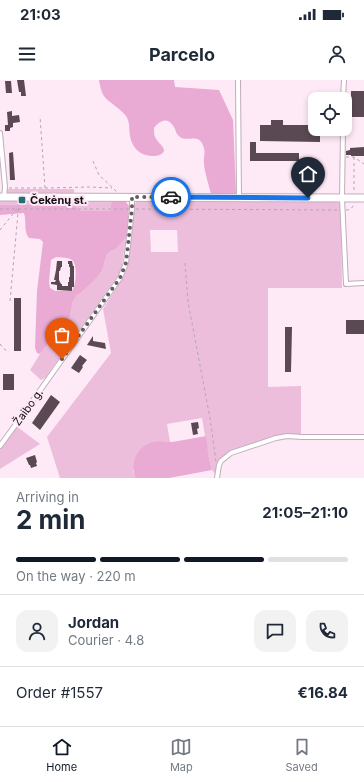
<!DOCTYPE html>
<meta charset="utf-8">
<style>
:root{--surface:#fff;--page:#f2f2f3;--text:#1f2937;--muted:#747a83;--line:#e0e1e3;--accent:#111827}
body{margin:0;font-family:Inter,sans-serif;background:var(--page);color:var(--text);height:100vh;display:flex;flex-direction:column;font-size:15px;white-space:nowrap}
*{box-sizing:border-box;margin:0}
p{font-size:13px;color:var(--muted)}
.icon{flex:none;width:22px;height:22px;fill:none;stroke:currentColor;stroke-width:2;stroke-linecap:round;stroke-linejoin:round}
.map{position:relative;height:398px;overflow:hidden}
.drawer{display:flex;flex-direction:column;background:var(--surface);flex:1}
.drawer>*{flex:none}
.controls{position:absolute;left:308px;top:12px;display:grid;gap:8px}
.controls a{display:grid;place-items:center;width:44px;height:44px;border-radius:8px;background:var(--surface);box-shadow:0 2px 6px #0003;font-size:20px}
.pin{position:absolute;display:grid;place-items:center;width:34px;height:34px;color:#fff;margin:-41px -17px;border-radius:50% 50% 50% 0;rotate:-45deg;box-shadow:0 0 4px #0007}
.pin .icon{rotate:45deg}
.courier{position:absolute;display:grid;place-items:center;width:40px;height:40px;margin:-20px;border:3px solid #1a73e8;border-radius:50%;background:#fff;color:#222;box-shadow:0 1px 5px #0007}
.overview em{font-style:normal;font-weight:700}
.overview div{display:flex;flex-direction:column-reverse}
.overview{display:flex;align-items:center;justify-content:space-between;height:68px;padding:0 16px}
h1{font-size:26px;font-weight:700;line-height:30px}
.bar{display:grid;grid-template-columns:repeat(4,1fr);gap:6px 4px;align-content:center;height:48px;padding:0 16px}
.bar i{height:5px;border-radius:3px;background:var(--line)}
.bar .on{background:var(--accent)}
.bar p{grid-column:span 4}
.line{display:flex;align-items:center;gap:10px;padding:0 16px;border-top:1px solid var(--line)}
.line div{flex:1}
.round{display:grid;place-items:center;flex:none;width:42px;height:42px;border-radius:12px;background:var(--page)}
.status{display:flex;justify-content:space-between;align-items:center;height:28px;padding:0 20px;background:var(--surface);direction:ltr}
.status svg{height:11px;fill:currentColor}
header{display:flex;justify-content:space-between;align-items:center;height:52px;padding:0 16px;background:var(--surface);font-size:18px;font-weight:700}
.menu{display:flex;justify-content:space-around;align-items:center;height:56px;border-top:1px solid var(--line);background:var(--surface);font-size:11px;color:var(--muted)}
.menu a{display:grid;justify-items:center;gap:2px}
.menu .on{color:var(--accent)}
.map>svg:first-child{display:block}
</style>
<div class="status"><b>21:03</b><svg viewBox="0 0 49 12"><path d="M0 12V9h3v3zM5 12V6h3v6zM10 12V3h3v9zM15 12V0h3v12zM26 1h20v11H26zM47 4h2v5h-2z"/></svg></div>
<header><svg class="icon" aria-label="menu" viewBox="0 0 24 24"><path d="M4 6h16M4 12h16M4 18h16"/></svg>Parcelo<svg class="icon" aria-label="person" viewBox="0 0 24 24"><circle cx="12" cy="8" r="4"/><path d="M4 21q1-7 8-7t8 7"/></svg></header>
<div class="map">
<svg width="364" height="398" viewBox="0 0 364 398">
<rect width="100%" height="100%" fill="#fee9f6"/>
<g fill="#edbedc" fill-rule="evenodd">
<polygon points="7,109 74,109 74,113 8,113 5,112"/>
<polygon points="0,120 113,120 111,124 111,130 109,131 81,131 72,124 0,125"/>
<path d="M138,120H142L338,122L340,124L341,126L342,208H268V307L301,306V354L287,355L229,373C219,379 218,382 215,394L212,390L209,379L202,338L167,344L170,362L161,361L153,363L133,391L135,398H60L47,357L111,273L103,229L124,196L127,188L129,179L134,125ZM150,150H177L178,172H151Z"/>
<polygon points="126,157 122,185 119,194 45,298 41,300 30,290 40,274 70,236 73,221 77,215 81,213 102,191 107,174 111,171 116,169"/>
<polygon points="16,346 40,364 0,389 0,370"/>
</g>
<g fill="#e9aad3" fill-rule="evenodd">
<path d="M99,0H174L175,7L219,10L233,40L236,114H211C209,105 205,94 204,84C203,75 207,73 202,63C197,54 187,62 180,57C177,55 176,52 175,49C169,37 161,39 154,48C154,52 154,57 157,60C160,65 164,66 164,71C161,76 156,76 151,76C140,75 132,68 130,56C129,49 130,42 126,36C124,33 121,31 119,29C106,18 102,19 99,0Z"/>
<path d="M113,120L125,121L129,126L127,156L116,169L111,171L107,174L102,191L97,197L81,213L77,215L73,221L70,236L40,274L37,273L35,268L37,211L43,162L40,159L29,158C23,150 27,143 24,133L0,135V125L72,124L81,131H109L111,130V124ZM56,177C61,178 68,177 72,180C78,184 76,206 72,211H55L50,208L49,202L51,180Z"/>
<path d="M206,356L209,379L212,390L169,398H135C130,378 139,363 160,361C164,361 168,362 172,362C184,360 195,358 206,356Z"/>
</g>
<g fill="#5a4953">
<polygon points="17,0 24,0 26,16 21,16 21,12 19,12"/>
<polygon points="5,1 11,1 12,13 6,13"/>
<rect x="351" y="11" width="13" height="26"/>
<polygon points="12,31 12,36 19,35 20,42 13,43 13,47 10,48 10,51 5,51 5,45 8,45 7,32"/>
<polygon points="271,40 283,40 283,45 315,45 315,49 320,49 320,62 260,61 260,45 271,45"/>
<polygon points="250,62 256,62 256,73 299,73 299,81 250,81"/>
<polygon points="364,67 364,76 351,76 351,75 346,75 346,71 350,70 350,68"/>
<polygon points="13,72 15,100 10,100 9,73"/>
<polygon points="57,181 62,181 62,187 61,187 60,191 59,191 59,200 61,204 62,204 62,206 68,206 68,202 69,202 69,197 70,197 70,187 69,187 69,184 68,184 68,181 72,181 73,186 74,186 74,207 72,207 72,211 57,210 57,205 51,204 51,202 55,202 56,200 54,200 56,190"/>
<rect x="14" y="218" width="7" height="53"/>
<rect x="346" y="240" width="18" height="14"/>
<polygon points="285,247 292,247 291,292 285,292"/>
<polygon points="93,256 93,261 105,263 106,269 87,265"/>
<polygon points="80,275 87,280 82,286 83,287 79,293 71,288"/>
<rect x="3" y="294" width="11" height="16"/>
<polygon points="51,315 60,322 40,350 32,343"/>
<polygon points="198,342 199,348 197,349 198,354 193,355 191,343"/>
<polygon points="35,375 37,382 36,383 37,386 31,388 30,385 29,385 26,378"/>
</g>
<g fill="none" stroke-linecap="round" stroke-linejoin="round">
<g stroke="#c1adba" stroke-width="6">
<g id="street">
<polyline points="238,0 239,118"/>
<polyline points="343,19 344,0"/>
<polyline points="343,49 342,118 346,204 364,203"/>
<polyline points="0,53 5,107 4,117"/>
<polyline points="0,366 19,340 120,198 126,183 132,129 132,117"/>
<polyline points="217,398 219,385 221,381 231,373 276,358 287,356 302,357 364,357"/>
</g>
</g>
<g stroke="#c1adba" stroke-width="9">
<polyline id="primary" points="0,117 364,118"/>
</g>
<g stroke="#b5a5af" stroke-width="1" stroke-dasharray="3 3" stroke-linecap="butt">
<polyline points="346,77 354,77 364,84"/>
<polyline points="354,77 354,113"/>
<polyline points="93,81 99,95 117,112"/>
<polyline points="9,108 45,108 40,36"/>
<polyline points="45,108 90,107 112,108"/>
<polyline points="0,129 129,129"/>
<polyline points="136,129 339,130"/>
<path d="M346,130C352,130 352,127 355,123"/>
<polyline points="0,150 17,129"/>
<polyline points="185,183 188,222 210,338 216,382"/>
<polyline points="10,221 19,122"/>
<polyline points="0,264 4,269 9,272"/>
</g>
<use href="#street" stroke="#fff" stroke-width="4"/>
<use href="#primary" stroke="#fff" stroke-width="7"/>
</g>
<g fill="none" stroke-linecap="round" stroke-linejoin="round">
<polyline stroke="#655a61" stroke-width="4" stroke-dasharray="0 7.2" points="62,279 120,198 126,183 132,129 132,117 171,117"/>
<polyline stroke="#1a73e8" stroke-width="5" points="171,117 308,118"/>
</g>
<rect fill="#236d75" stroke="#fee9f6" stroke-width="1.5" x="18" y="116" width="8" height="8" rx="2"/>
<g text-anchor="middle" stroke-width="4" stroke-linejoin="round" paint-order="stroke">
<g font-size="11" font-weight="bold" fill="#130d11" stroke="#fee9f6" text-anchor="start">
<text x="30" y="124">Čekėnų st.</text>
</g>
<g font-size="11" fill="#130d11" stroke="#fee9f6">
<text transform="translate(28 327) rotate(-54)" y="4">Žaibo g.</text>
</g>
</g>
</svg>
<div class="controls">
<a><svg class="icon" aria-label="locate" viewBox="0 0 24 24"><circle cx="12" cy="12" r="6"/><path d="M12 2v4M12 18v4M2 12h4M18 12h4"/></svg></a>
</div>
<div class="pin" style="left:62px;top:279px;background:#ea580c"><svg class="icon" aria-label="bag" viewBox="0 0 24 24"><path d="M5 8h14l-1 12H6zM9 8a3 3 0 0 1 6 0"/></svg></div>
<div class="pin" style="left:308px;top:118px;background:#1f2937"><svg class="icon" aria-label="home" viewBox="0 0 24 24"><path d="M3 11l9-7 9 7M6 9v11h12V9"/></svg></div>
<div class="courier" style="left:171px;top:117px"><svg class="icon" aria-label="car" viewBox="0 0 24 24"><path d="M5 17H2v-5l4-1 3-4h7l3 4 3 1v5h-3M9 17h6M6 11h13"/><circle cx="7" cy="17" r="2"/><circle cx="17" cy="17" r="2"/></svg></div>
</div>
<section class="drawer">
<div class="overview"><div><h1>2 min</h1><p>Arriving in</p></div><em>21:05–21:10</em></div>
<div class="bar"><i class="on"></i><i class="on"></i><i class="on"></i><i></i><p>On the way · 220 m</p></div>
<div class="line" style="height:72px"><a class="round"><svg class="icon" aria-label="person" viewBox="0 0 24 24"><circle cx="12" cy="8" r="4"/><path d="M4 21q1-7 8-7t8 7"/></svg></a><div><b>Jordan</b><p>Courier · 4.8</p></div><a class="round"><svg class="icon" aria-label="chat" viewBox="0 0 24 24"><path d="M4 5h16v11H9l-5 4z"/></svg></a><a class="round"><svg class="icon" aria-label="phone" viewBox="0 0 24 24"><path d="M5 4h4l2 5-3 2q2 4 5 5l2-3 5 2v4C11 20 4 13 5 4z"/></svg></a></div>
<div class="line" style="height:52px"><div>Order #1557</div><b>€16.84</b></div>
</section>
<nav class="menu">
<a class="on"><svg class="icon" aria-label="home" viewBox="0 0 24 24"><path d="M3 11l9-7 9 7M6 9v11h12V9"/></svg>Home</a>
<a><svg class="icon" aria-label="map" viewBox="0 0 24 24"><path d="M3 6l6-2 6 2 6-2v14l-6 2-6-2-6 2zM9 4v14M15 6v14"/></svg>Map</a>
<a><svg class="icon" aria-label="saved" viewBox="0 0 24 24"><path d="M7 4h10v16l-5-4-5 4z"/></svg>Saved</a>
</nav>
